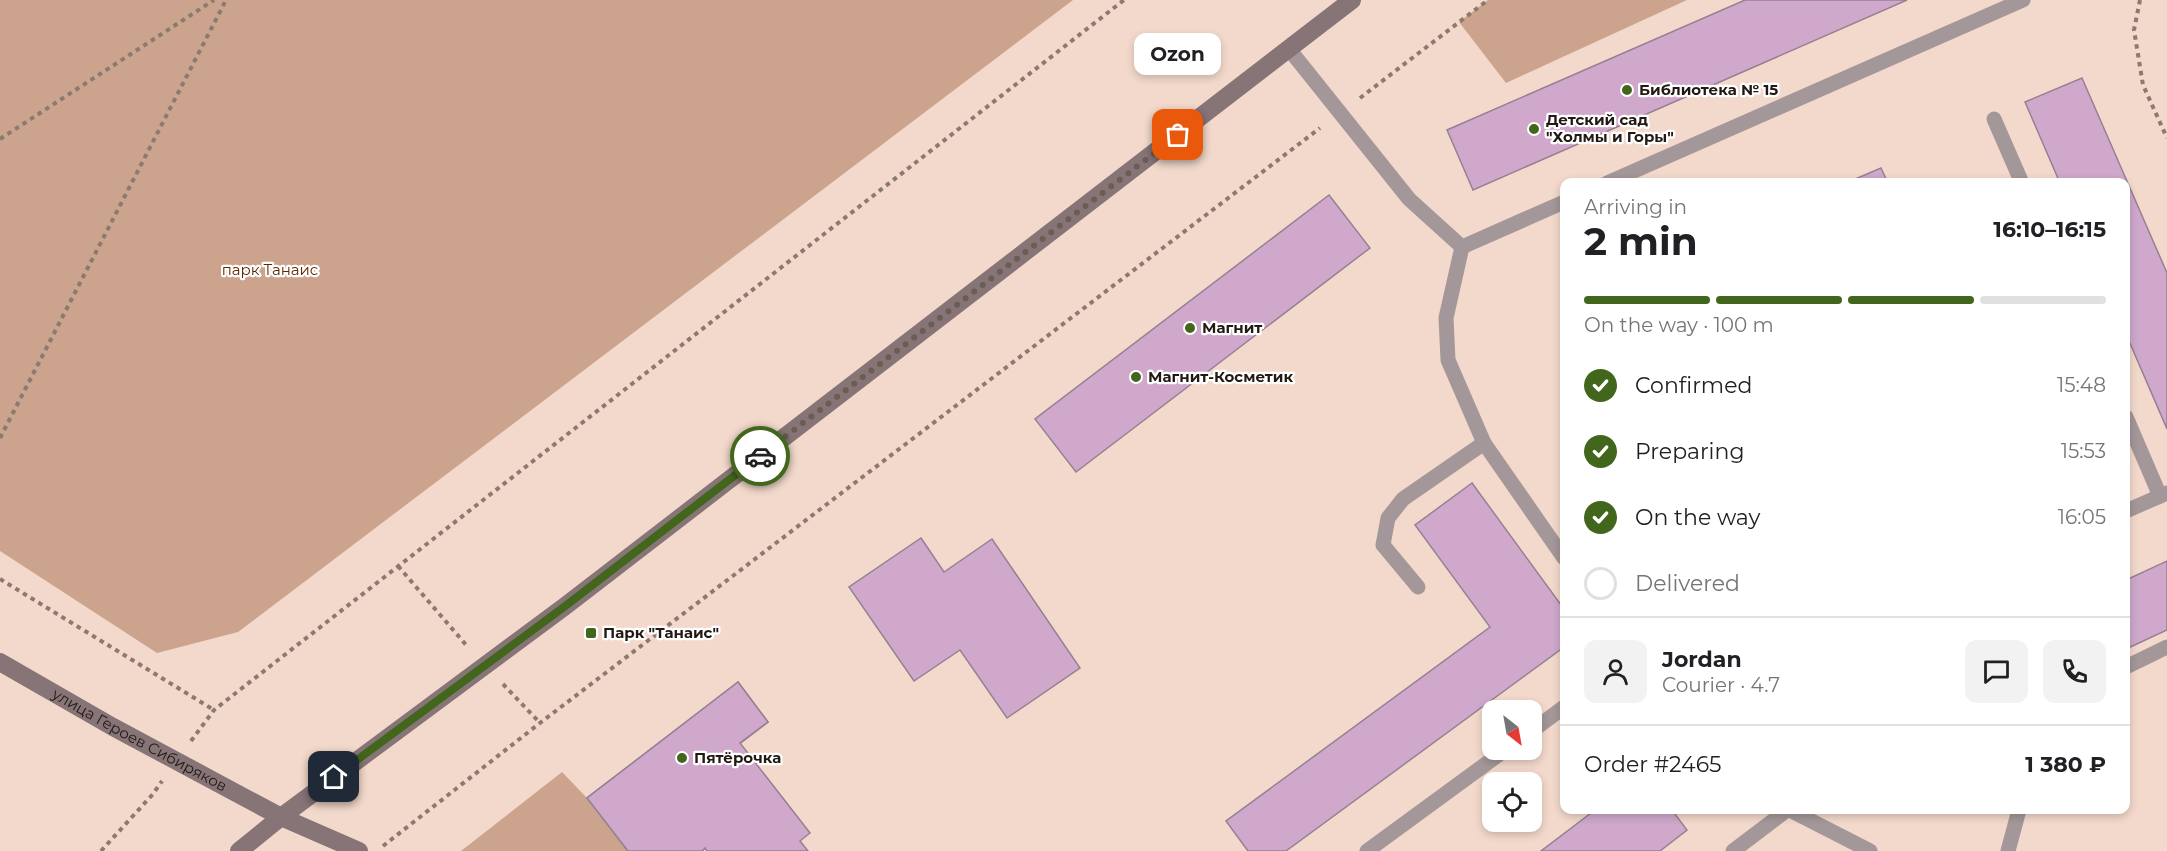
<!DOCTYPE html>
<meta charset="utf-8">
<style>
:root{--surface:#fff;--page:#f2f2f2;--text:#202124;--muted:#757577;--line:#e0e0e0;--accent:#43661d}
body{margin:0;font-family:Montserrat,sans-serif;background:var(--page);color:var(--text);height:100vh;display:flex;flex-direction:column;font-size:22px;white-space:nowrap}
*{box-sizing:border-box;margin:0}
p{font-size:20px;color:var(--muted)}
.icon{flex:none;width:33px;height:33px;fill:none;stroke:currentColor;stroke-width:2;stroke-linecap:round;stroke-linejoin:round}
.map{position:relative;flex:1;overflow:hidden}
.side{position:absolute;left:1560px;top:178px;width:570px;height:636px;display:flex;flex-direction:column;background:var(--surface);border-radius:12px;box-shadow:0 3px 9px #0003}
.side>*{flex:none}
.needle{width:39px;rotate:149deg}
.tools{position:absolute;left:1482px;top:700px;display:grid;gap:12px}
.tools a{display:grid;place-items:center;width:60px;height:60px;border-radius:12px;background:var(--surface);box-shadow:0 3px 9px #0003;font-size:30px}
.pin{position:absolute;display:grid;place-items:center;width:51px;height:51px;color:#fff;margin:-26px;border-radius:12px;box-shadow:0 3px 9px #0006}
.courier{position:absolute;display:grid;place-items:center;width:60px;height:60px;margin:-30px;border:4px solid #43661d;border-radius:50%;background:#fff;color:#222;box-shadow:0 2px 8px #0007}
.bubble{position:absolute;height:42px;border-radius:12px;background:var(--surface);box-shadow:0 3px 9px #0003;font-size:20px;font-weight:700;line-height:42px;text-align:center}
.summary em{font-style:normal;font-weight:700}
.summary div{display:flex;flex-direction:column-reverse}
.summary{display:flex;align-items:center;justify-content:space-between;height:102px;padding:0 24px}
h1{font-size:39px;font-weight:700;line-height:45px}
.bar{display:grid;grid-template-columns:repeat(4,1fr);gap:9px 6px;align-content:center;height:72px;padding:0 24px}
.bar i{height:8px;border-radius:4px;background:var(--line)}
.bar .active{background:var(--accent)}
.bar p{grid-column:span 4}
.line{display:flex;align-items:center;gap:15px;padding:0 24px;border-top:2px solid var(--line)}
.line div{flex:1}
.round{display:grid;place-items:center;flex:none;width:63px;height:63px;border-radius:12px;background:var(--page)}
ol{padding:0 24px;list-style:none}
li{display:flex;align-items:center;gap:18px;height:66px}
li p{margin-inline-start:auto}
li .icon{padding:6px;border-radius:50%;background:var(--accent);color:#fff;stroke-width:4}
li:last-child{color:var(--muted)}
li i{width:33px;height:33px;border:3px solid var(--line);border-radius:50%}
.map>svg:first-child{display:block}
</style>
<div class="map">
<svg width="2167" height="851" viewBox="0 0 2167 851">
<rect width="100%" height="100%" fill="#f3d9cb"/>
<g fill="#cca48e">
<polygon points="0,0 1073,0 238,632 157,653 0,551"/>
<polygon points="1488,0 1687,0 1506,83 1459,22"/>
<polygon points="562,772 587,798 628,851 461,851"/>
</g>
<g fill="#cfa8cc" stroke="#958193" stroke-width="1.5">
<polygon points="1745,0 1907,0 1473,190 1447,130"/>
<polygon points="2082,78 2167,273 2167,429 2126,334 2126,183 2060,183 2025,102"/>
<polygon points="1881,168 1888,183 1846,183"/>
<polygon points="1329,195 1370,248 1076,472 1035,419"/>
<polygon points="1472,483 1564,609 1564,647 1286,851 1248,851 1226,821 1490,627 1415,525"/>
<polygon points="921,538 944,572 992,539 1080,668 1007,718 960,650 914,681 849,587"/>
<polygon points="2167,561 2167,630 2126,649 2126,580"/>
<polygon points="738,682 768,722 699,775 695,771 669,791 710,844 702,851 628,851 587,798"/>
<polygon points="738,682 768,722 740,743 810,833 800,841 808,851 707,851 705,848 702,851 628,851 587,798"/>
<polygon points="1595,810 1672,810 1687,830 1660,851 1541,851"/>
</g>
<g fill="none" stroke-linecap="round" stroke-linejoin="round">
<g stroke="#8b7a70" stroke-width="4" stroke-dasharray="4.5 4.5" stroke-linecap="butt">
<polyline points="2140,0 2134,30 2143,85 2167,138"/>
<polyline points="1360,98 1488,0"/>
<polyline points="0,139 214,0"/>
<polyline points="0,438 226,0"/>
<polyline points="398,566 467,646"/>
<polyline points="0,579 214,710"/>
<polyline points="503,684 540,723"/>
<polyline points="191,741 214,710 1124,0"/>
<polyline points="383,846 540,723 1320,128"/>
<polyline points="101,851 153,794 162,781"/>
</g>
<g stroke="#a49799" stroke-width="15">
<polyline points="1289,49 1409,199 1462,247 1446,318 1448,360 1484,443 1564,558"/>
<polyline points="1994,119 2022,183"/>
<polyline points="1607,183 2023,0"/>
<polyline points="1462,247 1564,202"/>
<polyline points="2126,417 2160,496"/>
<polyline points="2126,511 2167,493"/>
<polyline points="1418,587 1383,545 1388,518 1403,499 1484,443"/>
<polyline points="2126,667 2167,647"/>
<polyline points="1532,731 1564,707"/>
<polyline points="1790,810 1870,851"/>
<polyline points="1367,851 1505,750"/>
<polyline points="1733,851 1787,810"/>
<polyline points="2008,851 2019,810"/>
</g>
<g stroke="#867477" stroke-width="18">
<path id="s1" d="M0,662L113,727L281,817L359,851"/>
<polyline points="239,851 281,817 564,607 1352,0"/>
</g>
</g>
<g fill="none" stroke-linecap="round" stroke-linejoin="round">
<polyline stroke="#6b5c54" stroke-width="6" stroke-dasharray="0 10.8" points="760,456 1178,135"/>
<polyline stroke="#43661d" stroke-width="8" points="334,777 564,607 760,456"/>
</g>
<g fill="#43661d" stroke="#fff" stroke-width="2">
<circle cx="1627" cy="90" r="6"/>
<circle cx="1534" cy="129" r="6"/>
<circle cx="1190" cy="328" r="6"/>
<circle cx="1136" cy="377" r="6"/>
<rect x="585" y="627" width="12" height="12" rx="3"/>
<circle cx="682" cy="758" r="6"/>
</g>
<g text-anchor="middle" stroke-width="4.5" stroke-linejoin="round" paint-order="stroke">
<g font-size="15" font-weight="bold" fill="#221914" stroke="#fff" text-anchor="start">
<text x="1639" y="95">Библиотека № 15</text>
<text x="1546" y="125">Детский сад<tspan x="1546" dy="17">"Холмы и Горы"</tspan></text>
<text x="1202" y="333">Магнит</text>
<text x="1148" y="382">Магнит-Косметик</text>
<text x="603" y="638">Парк "Танаис"</text>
<text x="694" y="763">Пятёрочка</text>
</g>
<g font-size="15" fill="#622900" stroke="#fff">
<text x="270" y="275">парк Танаис</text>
</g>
<g font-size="15" fill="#221914" stroke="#fff">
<text dy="5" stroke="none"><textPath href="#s1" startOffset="160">улица Героев Сибиряков</textPath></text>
</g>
</g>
</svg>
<div class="tools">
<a><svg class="needle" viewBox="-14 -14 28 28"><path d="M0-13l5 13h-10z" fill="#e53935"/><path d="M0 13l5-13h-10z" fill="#757577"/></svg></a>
<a><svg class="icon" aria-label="locate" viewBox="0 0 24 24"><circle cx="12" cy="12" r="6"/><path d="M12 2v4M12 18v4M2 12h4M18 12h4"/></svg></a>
</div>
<div class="pin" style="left:1178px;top:135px;background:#ea580c"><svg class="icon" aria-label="bag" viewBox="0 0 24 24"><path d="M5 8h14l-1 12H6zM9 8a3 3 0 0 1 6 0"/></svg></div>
<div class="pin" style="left:334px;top:777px;background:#1f2937"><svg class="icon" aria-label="home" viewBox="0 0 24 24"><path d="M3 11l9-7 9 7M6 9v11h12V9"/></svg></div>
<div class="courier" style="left:760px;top:456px"><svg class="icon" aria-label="car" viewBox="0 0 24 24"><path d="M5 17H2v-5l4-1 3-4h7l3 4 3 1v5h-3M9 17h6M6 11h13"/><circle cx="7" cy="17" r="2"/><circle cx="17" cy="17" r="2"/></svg></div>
<div class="bubble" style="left:1134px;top:33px;width:87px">Ozon</div>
<section class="side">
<div class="summary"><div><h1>2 min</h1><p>Arriving in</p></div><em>16:10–16:15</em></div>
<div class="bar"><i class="active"></i><i class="active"></i><i class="active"></i><i></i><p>On the way · 100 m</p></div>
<ol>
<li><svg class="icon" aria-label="check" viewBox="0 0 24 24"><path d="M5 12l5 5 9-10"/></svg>Confirmed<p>15:48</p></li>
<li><svg class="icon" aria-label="check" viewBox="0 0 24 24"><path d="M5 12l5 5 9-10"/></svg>Preparing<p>15:53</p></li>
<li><svg class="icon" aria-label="check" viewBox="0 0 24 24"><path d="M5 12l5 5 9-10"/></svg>On the way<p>16:05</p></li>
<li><i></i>Delivered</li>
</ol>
<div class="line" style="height:108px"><a class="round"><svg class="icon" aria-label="person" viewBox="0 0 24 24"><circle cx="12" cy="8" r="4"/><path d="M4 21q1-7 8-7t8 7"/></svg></a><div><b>Jordan</b><p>Courier · 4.7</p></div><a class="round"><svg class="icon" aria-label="chat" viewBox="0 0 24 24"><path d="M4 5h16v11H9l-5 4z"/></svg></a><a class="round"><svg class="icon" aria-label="phone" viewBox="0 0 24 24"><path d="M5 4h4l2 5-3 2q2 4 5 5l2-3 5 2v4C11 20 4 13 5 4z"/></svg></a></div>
<div class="line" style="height:78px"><div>Order #2465</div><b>1 380 ₽</b></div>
</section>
</div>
